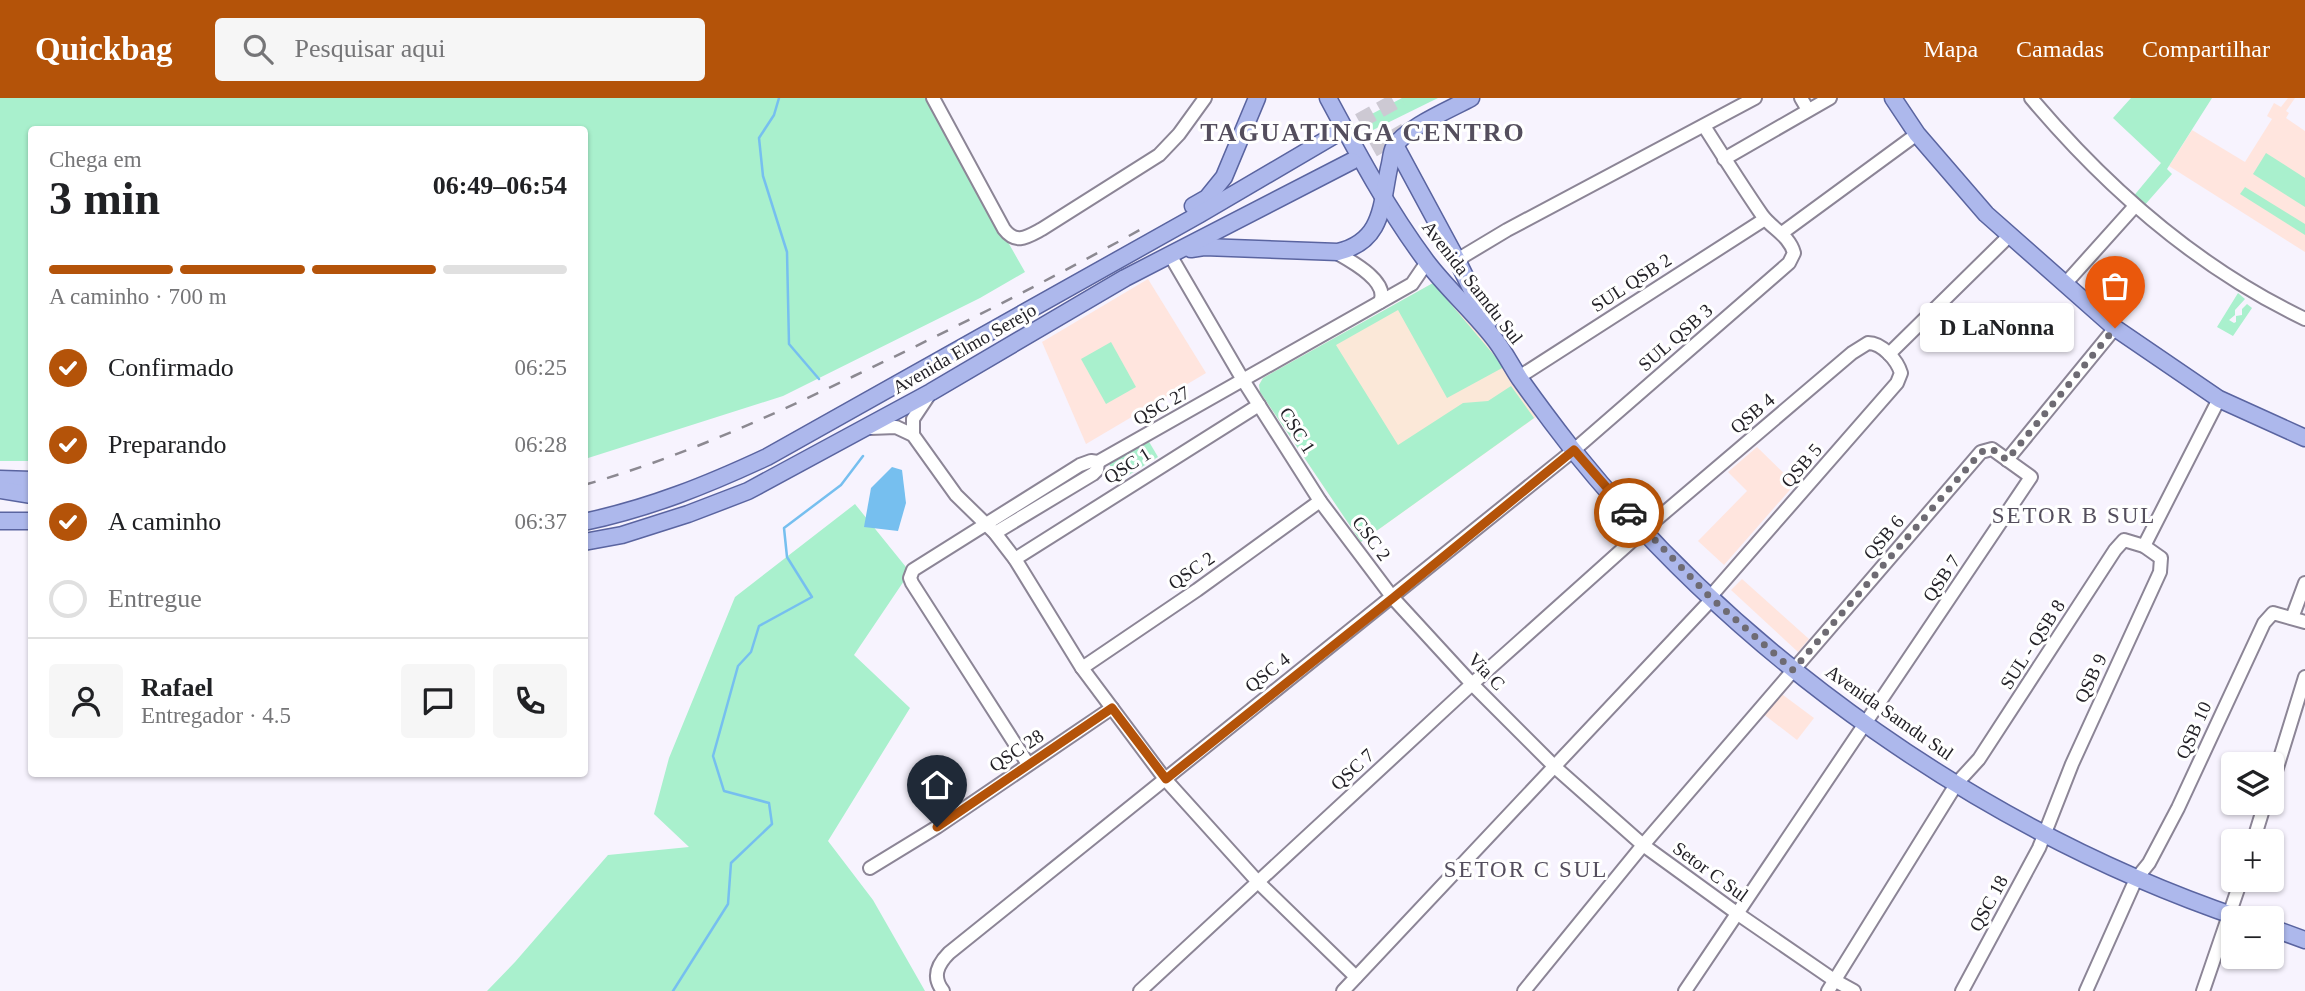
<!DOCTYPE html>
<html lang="pt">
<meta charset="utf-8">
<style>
:root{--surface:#fff;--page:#f6f6f6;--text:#202124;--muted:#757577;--line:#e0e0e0;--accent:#b45309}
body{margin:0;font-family:Georgia,serif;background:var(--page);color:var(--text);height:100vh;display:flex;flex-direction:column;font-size:26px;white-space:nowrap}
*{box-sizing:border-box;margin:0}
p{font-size:23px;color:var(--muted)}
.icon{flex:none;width:38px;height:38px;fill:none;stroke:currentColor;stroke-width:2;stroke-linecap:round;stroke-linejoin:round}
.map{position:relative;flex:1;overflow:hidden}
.side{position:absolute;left:28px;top:28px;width:560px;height:651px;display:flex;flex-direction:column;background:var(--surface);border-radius:7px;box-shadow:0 2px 5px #0004}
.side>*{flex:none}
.buttons{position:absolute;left:2221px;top:654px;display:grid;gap:14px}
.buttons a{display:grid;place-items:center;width:63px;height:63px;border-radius:7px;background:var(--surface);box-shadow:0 2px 5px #0004;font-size:35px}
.pin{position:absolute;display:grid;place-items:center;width:60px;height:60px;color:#fff;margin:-72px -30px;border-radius:50% 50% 50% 0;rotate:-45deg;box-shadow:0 0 7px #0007}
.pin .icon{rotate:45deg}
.courier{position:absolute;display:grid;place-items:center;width:70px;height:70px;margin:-35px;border:5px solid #b45309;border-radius:50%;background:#fff;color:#222;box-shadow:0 2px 9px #0007}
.bubble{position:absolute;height:49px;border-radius:7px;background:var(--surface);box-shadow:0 2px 5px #0004;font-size:23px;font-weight:600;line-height:49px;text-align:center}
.overview em{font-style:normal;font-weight:600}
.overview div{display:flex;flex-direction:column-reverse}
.overview{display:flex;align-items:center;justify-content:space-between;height:119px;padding:0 21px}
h1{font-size:46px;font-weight:600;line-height:52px}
.bar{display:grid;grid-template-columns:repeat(4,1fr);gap:10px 7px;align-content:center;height:84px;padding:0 21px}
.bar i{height:9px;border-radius:5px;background:var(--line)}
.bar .active{background:var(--accent)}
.bar p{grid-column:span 4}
.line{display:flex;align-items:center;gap:18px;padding:0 21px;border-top:2px solid var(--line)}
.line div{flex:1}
.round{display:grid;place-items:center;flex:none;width:74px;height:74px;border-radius:7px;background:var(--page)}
ol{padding:0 21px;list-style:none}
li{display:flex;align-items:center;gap:21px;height:77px}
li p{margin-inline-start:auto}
li .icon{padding:7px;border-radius:50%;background:var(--accent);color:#fff;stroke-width:4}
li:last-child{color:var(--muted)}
li i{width:38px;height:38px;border:4px solid var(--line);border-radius:50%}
header{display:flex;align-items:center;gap:42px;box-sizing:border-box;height:98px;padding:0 35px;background:var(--accent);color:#fff}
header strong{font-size:33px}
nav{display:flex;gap:38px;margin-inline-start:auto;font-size:24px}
.search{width:490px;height:63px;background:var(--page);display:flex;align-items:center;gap:18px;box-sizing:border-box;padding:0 24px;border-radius:7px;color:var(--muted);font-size:26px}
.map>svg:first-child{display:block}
</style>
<header>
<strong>Quickbag</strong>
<div class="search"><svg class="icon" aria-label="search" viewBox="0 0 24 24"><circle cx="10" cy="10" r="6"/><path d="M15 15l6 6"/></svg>Pesquisar aqui</div>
<nav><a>Mapa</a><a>Camadas</a><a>Compartilhar</a></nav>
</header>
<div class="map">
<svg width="2305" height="893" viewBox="0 0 2305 893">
<rect width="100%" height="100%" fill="#f7f3fe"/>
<g fill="#ffe5de">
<polygon points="2288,0 2295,0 2286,13 2289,15 2286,20 2305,33 2305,154 2169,68 2192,32 2245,64 2272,21 2267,18 2274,5 2281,9"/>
<polygon points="1148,181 1206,275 1086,346 1042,244"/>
<polygon points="1757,349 1795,386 1724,467 1698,443 1747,393 1728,374"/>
<polygon points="1742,481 1809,541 1798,554 1731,492"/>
<polygon points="1779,594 1814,620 1797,642 1762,615"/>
</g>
<polygon fill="#fbe8d8" points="1433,185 1442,190 1452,201 1540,316 1361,444 1260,294 1259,287 1263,280"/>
<g fill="#a9f0cd">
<polygon points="0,0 926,0 1025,174 980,200 783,298 585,361 584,32 32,32 31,363 0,363"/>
<polygon points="1402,0 1438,0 1373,32 1366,19"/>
<polygon points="2131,0 2212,0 2167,71 2172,76 2143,109 2132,100 2161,65 2113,20"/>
<polygon points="2266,55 2305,80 2305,109 2253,76"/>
<polygon points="2245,89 2305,126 2305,137 2240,96"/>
<polygon points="1433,185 1504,269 1447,300 1398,212 1336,247 1398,347 1463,305 1488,303 1511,288 1534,320 1361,444 1260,294 1259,287 1263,280"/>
<polygon points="2238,195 2245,201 2235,212 2235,217 2229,222 2234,225 2236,224 2236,218 2242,217 2242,211 2247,206 2252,210 2233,238 2217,229"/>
<polygon points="1111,244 1136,289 1106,306 1081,261"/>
<polygon points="1148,342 1158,359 1119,383 1109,366"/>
<polygon points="855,406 910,474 854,557 910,610 828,743 873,802 925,893 487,893 515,864 608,757 689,749 654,716 669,660 735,499"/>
</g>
<polygon fill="#76bfef" points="892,369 902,372 906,405 898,433 864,429 871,390"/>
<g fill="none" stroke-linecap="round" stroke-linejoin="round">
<g stroke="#76bfef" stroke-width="2.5">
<polyline points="779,0 774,17 759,40 763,78 787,154 789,246 819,281"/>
<polyline points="673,893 728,806 731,765 772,726 769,705 724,693 713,658 738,568 751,554 759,528 812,499 787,459 784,430 841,387 863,358"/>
</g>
<g stroke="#cdc9d3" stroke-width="16" stroke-dasharray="16 8" stroke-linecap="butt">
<polyline points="1338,35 1401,0"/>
<polyline points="1352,63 1405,33"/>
</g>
<g stroke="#8c8596" stroke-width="16">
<g id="minor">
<path d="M933,0L1004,131C1016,147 1027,139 1042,131L1159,57L1179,36L1205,0"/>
<polyline points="1801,0 1808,12"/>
<path d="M2031,0C2107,90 2198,170 2305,221"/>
<polyline points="1724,61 1830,0"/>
<polyline points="1782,135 1917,36"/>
<path d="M1335,154C1349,162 1390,183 1380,204"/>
<polyline points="1170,157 1243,282 1320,403 1393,500 1472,586 1556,670 1643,747 1738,816 1834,882 1854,893"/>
<polyline points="1457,162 1507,132 1755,0"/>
<polyline points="2065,186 2135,108"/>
<polyline points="1889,256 2010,137"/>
<polyline points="1519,279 1765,121"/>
<polyline points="870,330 896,329 913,337 956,397 995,435 1015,461 1082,570 1165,681 1258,784 1356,879"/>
<polyline points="913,337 913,321 929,297"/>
<polyline points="2007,362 2115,230"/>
<polyline points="995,435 1093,376 1097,372 1098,364"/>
<polyline points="2144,448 2219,301"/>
<polyline points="1015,461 1259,307"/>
<polyline points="2292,520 2305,485"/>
<polyline points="1082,570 1197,492 1320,403"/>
<polyline points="1028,666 912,485 910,480 913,472 1080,367 1091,363 1098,364 1412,186 1427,164"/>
<polyline points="2272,686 2305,579"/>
<polyline points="2253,744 2265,705"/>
<polyline points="870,770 937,729 1112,610"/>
<path d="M943,893C932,879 937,867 949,855L1574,352L1789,165L1794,155C1789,137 1772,131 1762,117C1742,88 1723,58 1704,28"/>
<path d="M1140,893L1472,586L1644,432L1852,255L1868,245C1882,245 1897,262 1901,275L1897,285L1710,499"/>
<polyline points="1343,893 1712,501"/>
<polyline points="1524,893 1643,747 1981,354 1992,351 2031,379 1685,893"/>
<polyline points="1828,893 1957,685 1979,661 2115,452 2124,442 2144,448 2161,460 2160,474 2072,666 2039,750 1962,893"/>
<polyline points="2086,893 2136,781 2149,765 2178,710 2264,525 2273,515 2305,524"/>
<polyline points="2203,893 2241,782"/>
</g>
</g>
<g stroke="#5a64a0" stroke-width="19">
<g id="major">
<path d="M1328,0C1358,56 1388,112 1426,163C1447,191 1475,215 1496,243C1505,255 1512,269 1520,281C1537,305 1555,329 1573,352C1743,563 1986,734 2243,821"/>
<polyline points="1893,0 1917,36 1986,116 2115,230 2219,301 2305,340"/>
<polyline points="1395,47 1457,162 1488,225"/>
<polyline points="1193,108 1207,100 1224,79 1257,0"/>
<path d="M1191,151L1204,149L1338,154C1383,143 1381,108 1389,70C1391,63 1391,55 1394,49C1405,30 1451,11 1471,0"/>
<polyline points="0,381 32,382"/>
<polyline points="0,392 32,397"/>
<polyline points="0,423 32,423"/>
<path d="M584,424C650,410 707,387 767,359L1200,116L1338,35"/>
<polyline points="584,444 622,437 688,416 748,393 931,294 1125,180 1352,63"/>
<polyline points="2272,830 2305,842"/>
</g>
</g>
<use href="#minor" stroke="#fff" stroke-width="12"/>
<use href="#major" stroke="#adb8ec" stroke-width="16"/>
<path stroke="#8c8991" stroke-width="2.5" stroke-dasharray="12 12" stroke-linecap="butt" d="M584,387C679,360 766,320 854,278C953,231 1051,181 1147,128"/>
</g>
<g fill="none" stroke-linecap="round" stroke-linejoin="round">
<polyline stroke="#6e6b73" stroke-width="7" stroke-dasharray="0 12.6" points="1629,415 1710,499 1793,572 1981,354 1992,351 2007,362 2115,230"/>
<polyline stroke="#b45309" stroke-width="9" points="937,729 1112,610 1166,681 1393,500 1574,352 1629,415"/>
</g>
<g text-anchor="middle" stroke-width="6" stroke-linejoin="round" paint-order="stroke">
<g font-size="19" fill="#242228" stroke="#fff">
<text transform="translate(1473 184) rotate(52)" y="7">Avenida Samdu Sul</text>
<text transform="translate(1631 184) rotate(-33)" y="7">SUL QSB 2</text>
<text transform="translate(1675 239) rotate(-41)" y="7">SUL QSB 3</text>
<text transform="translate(964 250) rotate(-30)" y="7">Avenida Elmo Serejo</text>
<text transform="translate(1161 307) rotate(-29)" y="7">QSC 27</text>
<text transform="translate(1752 315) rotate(-40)" y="7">QSB 4</text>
<text transform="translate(1298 332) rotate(58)" y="7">CSC 1</text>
<text transform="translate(1127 367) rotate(-32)" y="7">QSC 1</text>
<text transform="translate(1801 367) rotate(-49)" y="7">QSB 5</text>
<text transform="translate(1883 439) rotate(-50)" y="7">QSB 6</text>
<text transform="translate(1372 440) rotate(53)" y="7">CSC 2</text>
<text transform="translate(1191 472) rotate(-35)" y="7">QSC 2</text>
<text transform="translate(1941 480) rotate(-56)" y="7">QSB 7</text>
<text transform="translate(2032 546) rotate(-57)" y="7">SUL - QSB 8</text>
<text transform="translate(1487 573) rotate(46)" y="7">Via C</text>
<text transform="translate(1267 574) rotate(-38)" y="7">QSC 4</text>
<text transform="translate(2090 580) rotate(-65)" y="7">QSB 9</text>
<text transform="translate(1890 614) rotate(35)" y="7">Avenida Samdu Sul</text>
<text transform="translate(2193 632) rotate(-66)" y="7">QSB 10</text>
<text transform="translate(1016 652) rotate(-34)" y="7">QSC 28</text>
<text transform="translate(1352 671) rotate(-43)" y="7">QSC 7</text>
<text transform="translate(1711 773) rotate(36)" y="7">Setor C Sul</text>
<text transform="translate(1988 805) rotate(-62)" y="7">QSC 18</text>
</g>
<g font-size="23" letter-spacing="2" fill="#544e5d" stroke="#fff">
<text x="2074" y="425">SETOR B SUL</text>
<text x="1526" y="779">SETOR C SUL</text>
</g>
<g font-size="26" font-weight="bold" letter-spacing="2" fill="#544e5d" stroke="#fff">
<text x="1363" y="43">TAGUATINGA CENTRO</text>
</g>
</g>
</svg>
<div class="buttons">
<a><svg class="icon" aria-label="layers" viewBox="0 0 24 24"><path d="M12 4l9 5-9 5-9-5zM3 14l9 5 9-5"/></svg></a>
<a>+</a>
<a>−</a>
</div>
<div class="pin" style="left:2115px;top:230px;background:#ea580c"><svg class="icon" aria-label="bag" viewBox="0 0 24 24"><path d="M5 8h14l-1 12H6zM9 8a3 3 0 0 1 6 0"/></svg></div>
<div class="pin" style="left:937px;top:729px;background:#1f2937"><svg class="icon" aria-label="home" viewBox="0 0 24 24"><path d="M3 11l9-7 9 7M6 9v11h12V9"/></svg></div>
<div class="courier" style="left:1629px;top:415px"><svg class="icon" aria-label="car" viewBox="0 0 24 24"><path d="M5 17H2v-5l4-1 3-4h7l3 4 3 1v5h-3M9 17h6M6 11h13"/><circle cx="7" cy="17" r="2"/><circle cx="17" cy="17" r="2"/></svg></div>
<div class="bubble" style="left:1920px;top:205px;width:154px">D LaNonna</div>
<section class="side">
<div class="overview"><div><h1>3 min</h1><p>Chega em</p></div><em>06:49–06:54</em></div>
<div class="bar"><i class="active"></i><i class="active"></i><i class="active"></i><i></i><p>A caminho · 700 m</p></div>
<ol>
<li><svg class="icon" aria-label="check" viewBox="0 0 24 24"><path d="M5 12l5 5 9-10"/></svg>Confirmado<p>06:25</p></li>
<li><svg class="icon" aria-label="check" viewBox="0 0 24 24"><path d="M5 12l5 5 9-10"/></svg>Preparando<p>06:28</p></li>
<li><svg class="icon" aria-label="check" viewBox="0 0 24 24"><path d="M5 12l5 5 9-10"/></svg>A caminho<p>06:37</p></li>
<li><i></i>Entregue</li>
</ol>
<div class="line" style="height:126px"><a class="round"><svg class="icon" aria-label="person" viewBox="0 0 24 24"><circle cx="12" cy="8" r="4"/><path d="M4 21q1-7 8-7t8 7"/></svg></a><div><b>Rafael</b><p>Entregador · 4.5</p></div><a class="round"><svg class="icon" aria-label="chat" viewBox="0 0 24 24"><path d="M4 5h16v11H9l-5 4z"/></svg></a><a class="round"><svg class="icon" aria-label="phone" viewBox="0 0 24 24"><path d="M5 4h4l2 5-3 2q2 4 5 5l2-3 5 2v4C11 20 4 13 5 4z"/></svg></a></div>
</section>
</div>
